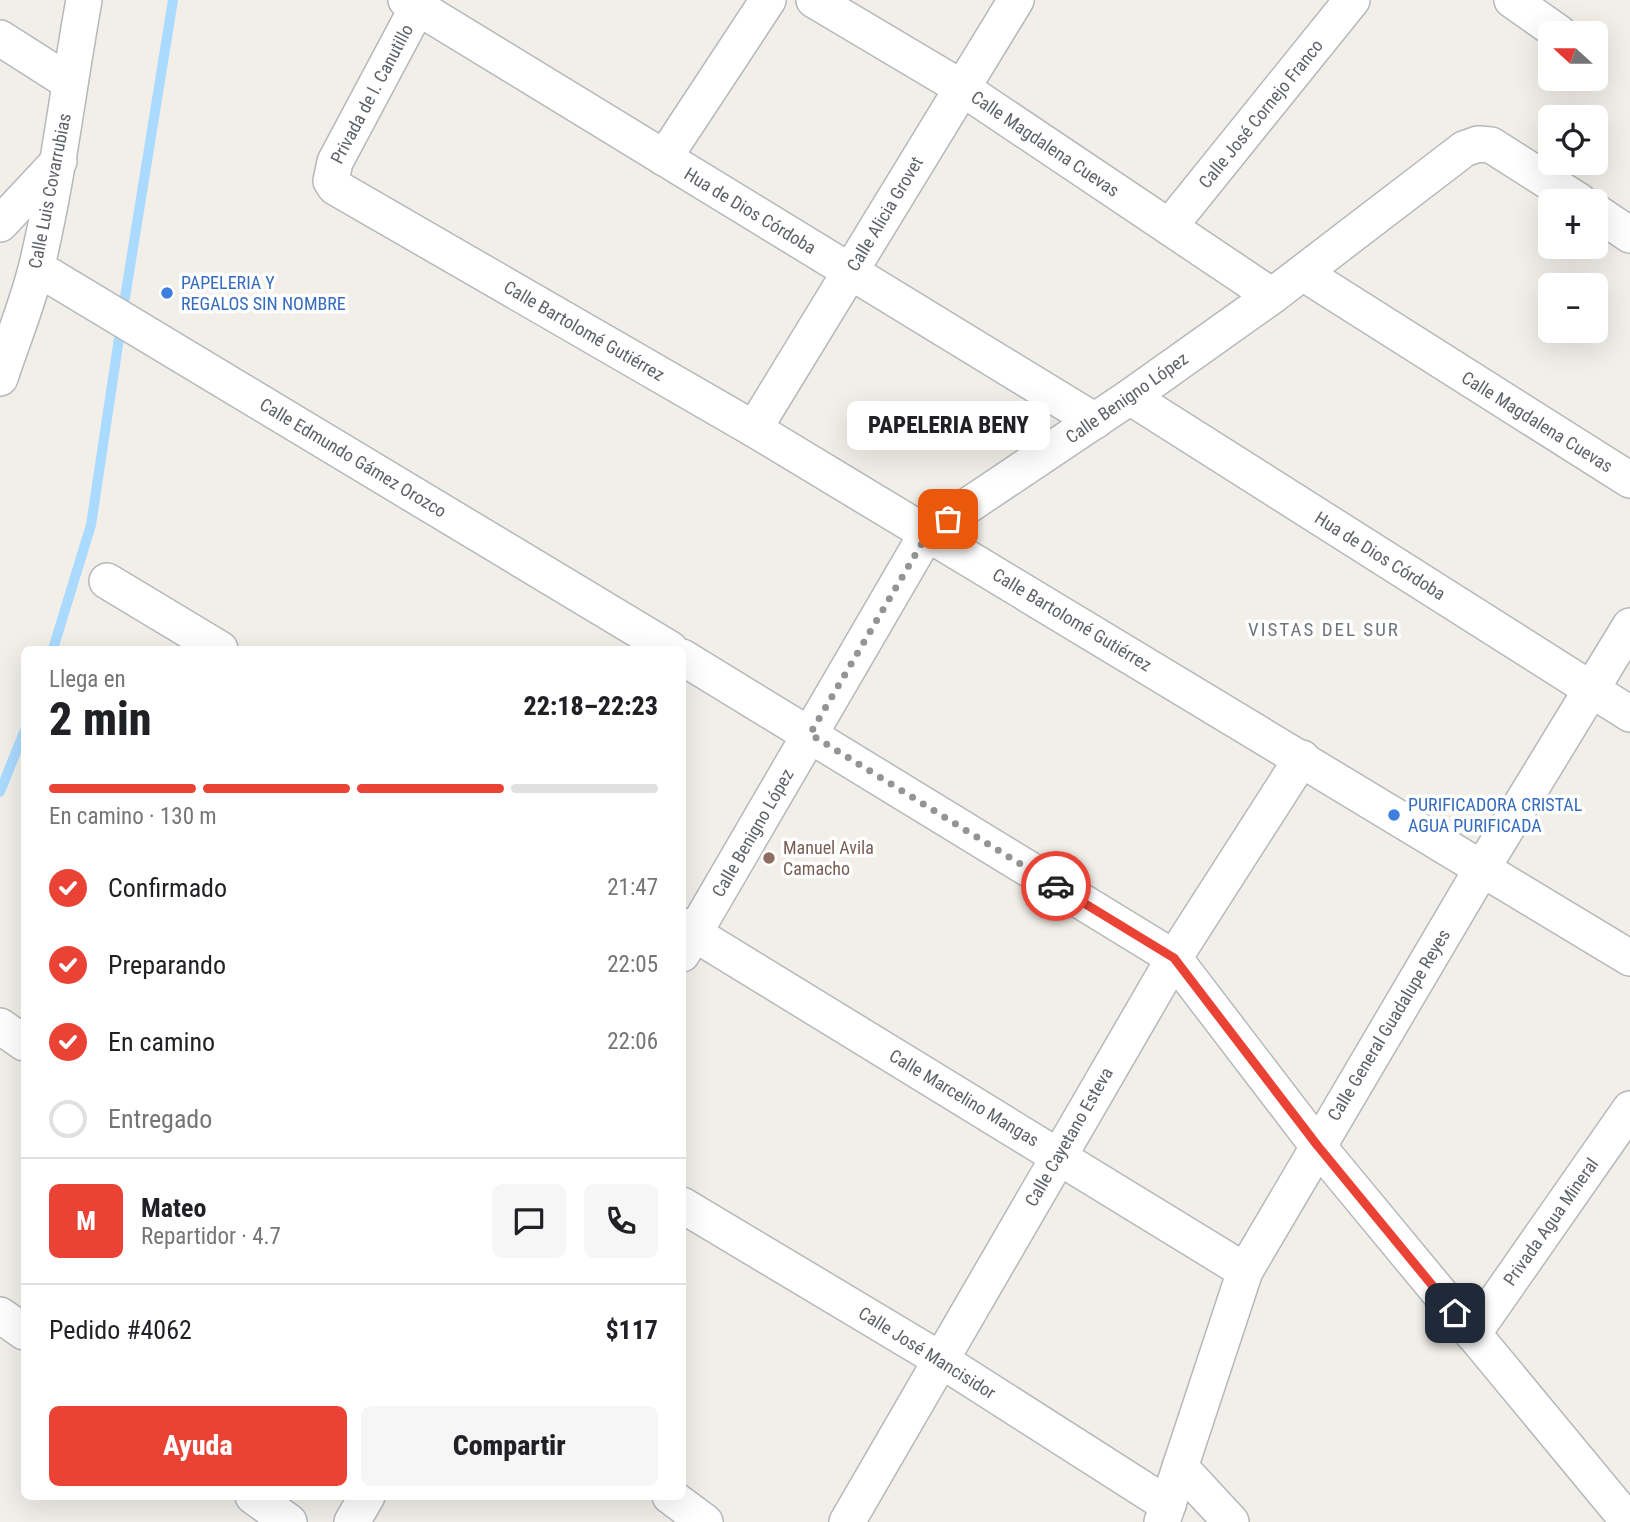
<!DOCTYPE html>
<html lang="es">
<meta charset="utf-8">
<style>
:root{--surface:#fff;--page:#f6f6f6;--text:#202124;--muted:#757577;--line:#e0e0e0;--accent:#ea4335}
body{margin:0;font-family:"Roboto Condensed",sans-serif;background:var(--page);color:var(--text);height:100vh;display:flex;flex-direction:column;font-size:26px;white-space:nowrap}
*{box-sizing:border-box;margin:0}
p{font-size:23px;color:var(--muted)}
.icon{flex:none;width:38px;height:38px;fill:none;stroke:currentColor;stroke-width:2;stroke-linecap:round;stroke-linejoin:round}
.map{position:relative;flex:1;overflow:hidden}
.sheet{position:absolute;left:21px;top:646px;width:665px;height:854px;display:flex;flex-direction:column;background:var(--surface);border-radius:10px;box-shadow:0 7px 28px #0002}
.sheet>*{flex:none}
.needle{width:46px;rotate:291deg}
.fabs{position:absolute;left:1538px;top:21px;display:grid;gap:14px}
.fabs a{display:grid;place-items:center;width:70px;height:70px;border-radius:10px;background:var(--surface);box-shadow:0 7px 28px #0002;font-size:35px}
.pin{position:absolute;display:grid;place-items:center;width:60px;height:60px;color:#fff;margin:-30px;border-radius:14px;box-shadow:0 4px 10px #0006}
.courier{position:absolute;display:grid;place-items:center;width:70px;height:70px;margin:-35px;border:5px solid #ea4335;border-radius:50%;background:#fff;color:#222;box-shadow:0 2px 9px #0007}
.bubble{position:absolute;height:49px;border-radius:10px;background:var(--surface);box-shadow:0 7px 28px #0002;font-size:23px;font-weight:800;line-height:49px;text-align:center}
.overview em{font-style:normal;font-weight:800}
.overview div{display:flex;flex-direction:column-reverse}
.overview{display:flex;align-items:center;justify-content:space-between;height:119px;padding:0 28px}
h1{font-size:46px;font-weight:800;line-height:52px}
.bar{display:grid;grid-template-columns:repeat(4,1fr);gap:10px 7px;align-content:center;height:84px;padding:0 28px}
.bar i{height:9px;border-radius:5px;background:var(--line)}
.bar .active{background:var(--accent)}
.bar p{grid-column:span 4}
.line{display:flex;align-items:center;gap:18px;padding:0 28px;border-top:2px solid var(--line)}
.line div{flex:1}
.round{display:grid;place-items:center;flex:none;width:74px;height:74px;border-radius:10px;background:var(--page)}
ol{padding:0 28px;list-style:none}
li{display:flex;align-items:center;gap:21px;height:77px}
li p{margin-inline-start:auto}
li .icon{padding:7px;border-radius:50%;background:var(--accent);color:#fff;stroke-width:4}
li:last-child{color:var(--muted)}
li i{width:38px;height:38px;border:4px solid var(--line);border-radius:50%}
.primary-button{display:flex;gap:14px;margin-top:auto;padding:14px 28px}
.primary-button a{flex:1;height:80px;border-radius:10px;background:var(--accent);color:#fff;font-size:28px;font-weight:800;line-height:80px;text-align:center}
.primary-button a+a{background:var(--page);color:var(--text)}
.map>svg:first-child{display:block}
</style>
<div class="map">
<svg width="1630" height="1522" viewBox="0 0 1630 1522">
<rect width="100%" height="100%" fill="#f1efe8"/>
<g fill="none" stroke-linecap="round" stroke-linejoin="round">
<g stroke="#aadaff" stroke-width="10">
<polyline points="123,310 173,0"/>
<polyline points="53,649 91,525 121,325"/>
<polyline points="0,792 24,732"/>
</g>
<g stroke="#b5b8bc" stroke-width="38">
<g id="minor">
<polyline points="406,0 1095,421"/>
<polyline points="814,0 962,88 1272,296"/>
<polyline points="1512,0 1559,33"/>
<polyline points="417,8 335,162 331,181 335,187 754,429 1630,958"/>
<polyline points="0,38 69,82"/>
<polyline points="664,158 768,0"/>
<polyline points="1596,212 1630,235"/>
<polyline points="0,224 59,161"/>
<polyline points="1169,227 1352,0"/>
<polyline points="37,268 670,649"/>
<polyline points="1303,273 1630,480"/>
<path d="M0,378C12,341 28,303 37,265C58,178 68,88 84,0"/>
<polyline points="1130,397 1630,714"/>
<polyline points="754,429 1016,0"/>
<polyline points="107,581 220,649"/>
<polyline points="682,657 1174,958 1317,1145 1629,1522"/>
<polyline points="682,926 1245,1271"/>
<polyline points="682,954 927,533 1130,397 1272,296 1464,149 1478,144 1491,145 1579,201"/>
<polyline points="0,1026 24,1043"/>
<polyline points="682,1205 941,1360 1168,1505"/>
<polyline points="0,1315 24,1332"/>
<polyline points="1473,1334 1630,1109"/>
<polyline points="1180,1467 1231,1522"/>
<polyline points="253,1496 289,1522"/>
<polyline points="670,1496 705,1522"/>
<polyline points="352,1522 367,1496"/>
<polyline points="847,1522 1174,958 1302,758"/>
<polyline points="1162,1522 1245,1271 1483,867 1630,626"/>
</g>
</g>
<use href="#minor" stroke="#fff" stroke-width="35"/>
</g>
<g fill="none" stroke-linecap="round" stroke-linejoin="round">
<polyline stroke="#929495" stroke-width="7" stroke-dasharray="0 12.6" points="948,519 928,533 810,734 1056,886"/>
<polyline stroke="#ea4335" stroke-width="9" points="1056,886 1174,958 1317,1145 1455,1313"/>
</g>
<g fill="#3f7fe0" stroke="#fff" stroke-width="2.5">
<circle cx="167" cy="293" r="7"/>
<circle cx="1394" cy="815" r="7"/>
</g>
<circle fill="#8d6e63" stroke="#fff" stroke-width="2.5" cx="769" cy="858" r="7"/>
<g text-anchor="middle" stroke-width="7" stroke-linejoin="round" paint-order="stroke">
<g font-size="18" fill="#5f6368" stroke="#fff">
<text transform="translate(372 94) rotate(-62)" y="6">Privada de l. Canutillo</text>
<text transform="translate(1261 114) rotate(-51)" y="6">Calle José Cornejo Franco</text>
<text transform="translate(1045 144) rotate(34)" y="6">Calle Magdalena Cuevas</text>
<text transform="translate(50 191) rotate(-79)" y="6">Calle Luis Covarrubias</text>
<text transform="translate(750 211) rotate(31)" y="6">Hua de Dios Córdoba</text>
<text transform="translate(885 214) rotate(-59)" y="6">Calle Alicia Grovet</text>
<text transform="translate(584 331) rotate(30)" y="6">Calle Bartolomé Gutiérrez</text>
<text transform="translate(1127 398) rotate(-35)" y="6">Calle Benigno López</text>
<text transform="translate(1537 422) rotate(32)" y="6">Calle Magdalena Cuevas</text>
<text transform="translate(353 458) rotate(31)" y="6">Calle Edmundo Gámez Orozco</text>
<text transform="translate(1380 556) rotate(32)" y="6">Hua de Dios Córdoba</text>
<text transform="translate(1072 620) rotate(31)" y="6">Calle Bartolomé Gutiérrez</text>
<text transform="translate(753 833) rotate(-60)" y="6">Calle Benigno López</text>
<text transform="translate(1389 1025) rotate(-59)" y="6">Calle General Guadalupe Reyes</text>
<text transform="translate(964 1098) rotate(31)" y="6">Calle Marcelino Mangas</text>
<text transform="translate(1069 1137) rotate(-60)" y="6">Calle Cayetano Esteva</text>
<text transform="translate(1551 1222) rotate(-55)" y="6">Privada Agua Mineral</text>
<text transform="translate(927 1353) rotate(32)" y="6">Calle José Mancisidor</text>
</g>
<g font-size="18" fill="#366cbe" stroke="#fff" text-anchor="start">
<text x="181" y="289">PAPELERIA Y<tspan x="181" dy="21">REGALOS SIN NOMBRE</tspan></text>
<text x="1408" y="811">PURIFICADORA CRISTAL<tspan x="1408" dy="21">AGUA PURIFICADA</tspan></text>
</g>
<g font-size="18" fill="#785e54" stroke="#fff" text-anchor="start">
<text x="783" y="854">Manuel Avila<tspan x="783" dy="21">Camacho</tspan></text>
</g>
<g font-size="19" letter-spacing="2" fill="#70757a" stroke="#fff">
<text x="1324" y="636">VISTAS DEL SUR</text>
</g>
</g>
</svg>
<div class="fabs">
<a><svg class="needle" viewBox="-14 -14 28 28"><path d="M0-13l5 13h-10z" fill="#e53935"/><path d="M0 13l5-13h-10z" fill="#757577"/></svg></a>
<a><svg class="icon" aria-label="locate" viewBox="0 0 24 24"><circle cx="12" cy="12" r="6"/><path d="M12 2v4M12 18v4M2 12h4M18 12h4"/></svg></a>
<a>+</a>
<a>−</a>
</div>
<div class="pin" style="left:948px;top:519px;background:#ea580c"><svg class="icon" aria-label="bag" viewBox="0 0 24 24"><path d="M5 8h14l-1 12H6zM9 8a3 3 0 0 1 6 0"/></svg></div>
<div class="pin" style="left:1455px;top:1313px;background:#1f2937"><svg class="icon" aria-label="home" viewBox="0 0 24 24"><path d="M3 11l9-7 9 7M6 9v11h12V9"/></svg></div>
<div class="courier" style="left:1056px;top:886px"><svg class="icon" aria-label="car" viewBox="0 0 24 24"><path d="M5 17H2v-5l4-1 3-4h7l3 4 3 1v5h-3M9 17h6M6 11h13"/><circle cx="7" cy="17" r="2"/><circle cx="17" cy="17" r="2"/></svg></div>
<div class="bubble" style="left:847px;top:401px;width:203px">PAPELERIA BENY</div>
<section class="sheet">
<div class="overview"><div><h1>2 min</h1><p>Llega en</p></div><em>22:18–22:23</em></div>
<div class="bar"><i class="active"></i><i class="active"></i><i class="active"></i><i></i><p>En camino · 130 m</p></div>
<ol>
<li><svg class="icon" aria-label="check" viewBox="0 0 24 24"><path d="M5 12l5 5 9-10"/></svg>Confirmado<p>21:47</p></li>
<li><svg class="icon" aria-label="check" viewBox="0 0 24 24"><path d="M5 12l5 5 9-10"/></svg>Preparando<p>22:05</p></li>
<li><svg class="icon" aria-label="check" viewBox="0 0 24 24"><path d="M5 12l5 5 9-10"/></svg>En camino<p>22:06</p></li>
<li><i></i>Entregado</li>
</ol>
<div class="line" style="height:126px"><b class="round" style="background:var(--accent);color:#fff">M</b><div><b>Mateo</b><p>Repartidor · 4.7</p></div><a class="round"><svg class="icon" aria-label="chat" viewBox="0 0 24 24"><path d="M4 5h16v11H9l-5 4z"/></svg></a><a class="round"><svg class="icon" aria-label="phone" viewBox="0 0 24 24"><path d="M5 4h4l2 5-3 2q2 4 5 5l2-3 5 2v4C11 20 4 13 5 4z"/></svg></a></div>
<div class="line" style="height:91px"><div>Pedido #4062</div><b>$117</b></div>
<div class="primary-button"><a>Ayuda</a><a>Compartir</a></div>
</section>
</div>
